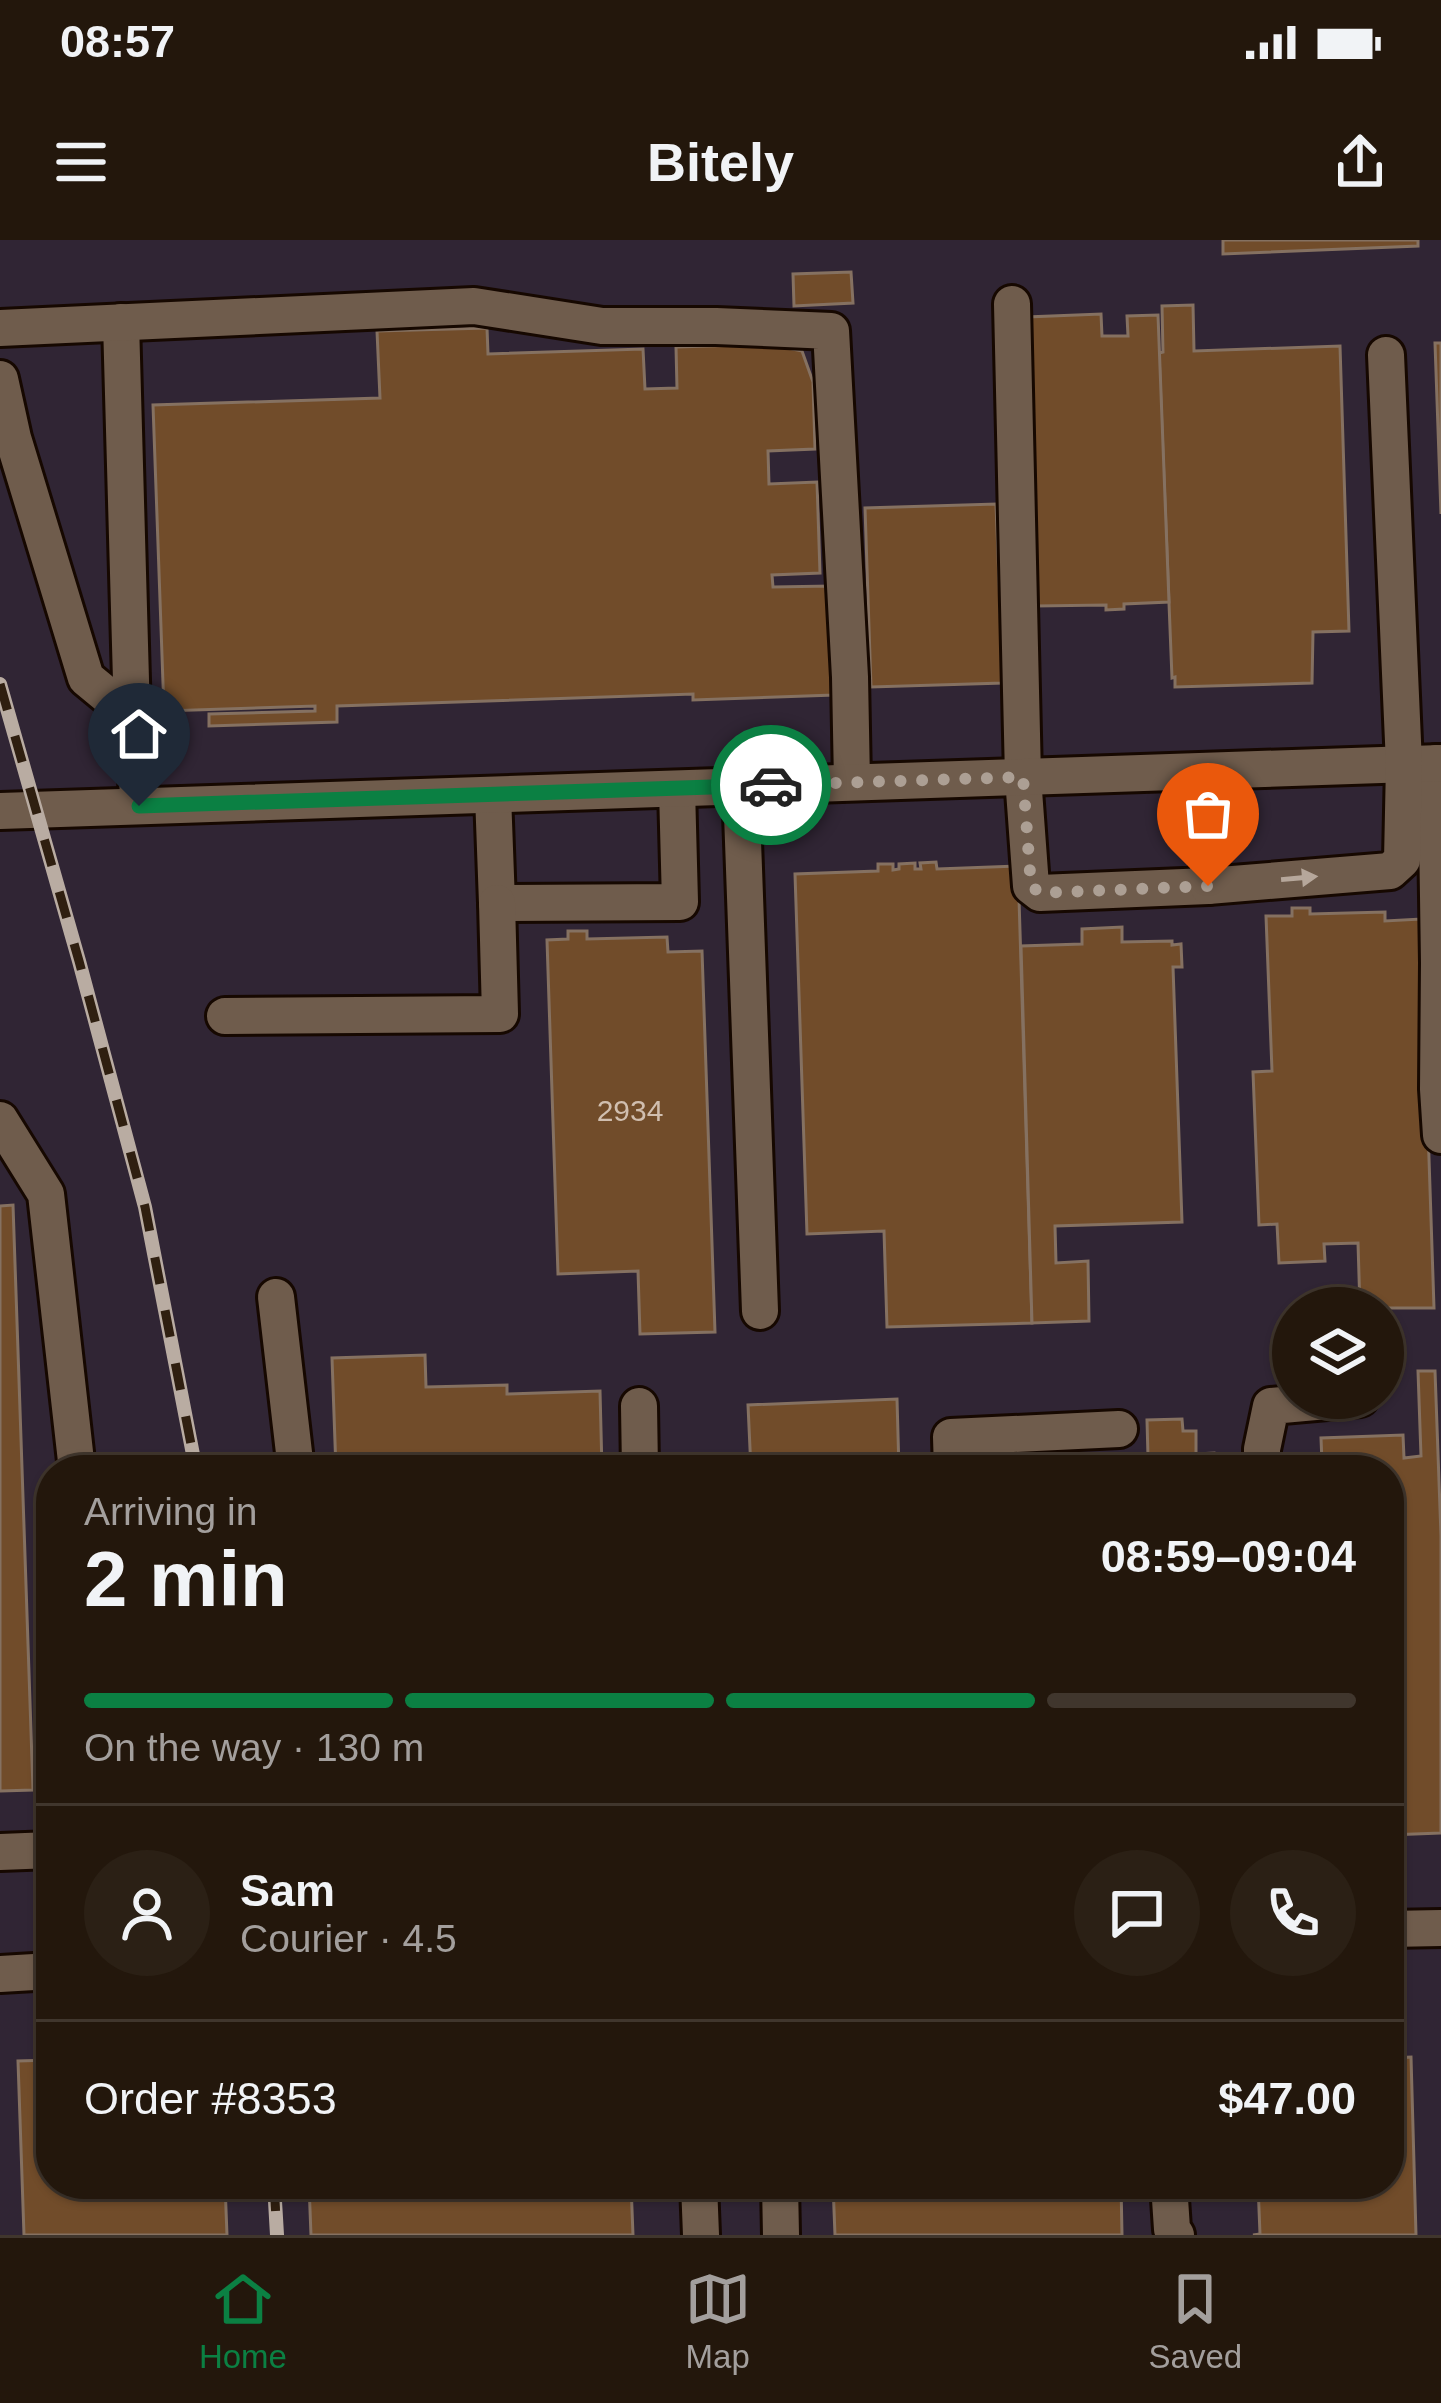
<!DOCTYPE html>
<meta charset="utf-8">
<style>
:root{--surface:#23170c;--page:#2b2015;--text:#f1f3f6;--muted:#a39f9d;--line:#40362d;--accent:#0b8043}
body{margin:0;font-family:Arial,sans-serif;background:var(--page);color:var(--text);height:100vh;display:flex;flex-direction:column;font-size:45px;white-space:nowrap}
*{box-sizing:border-box;margin:0}
p{font-size:39px;color:var(--muted)}
.icon{flex:none;width:66px;height:66px;fill:none;stroke:currentColor;stroke-width:2;stroke-linecap:round;stroke-linejoin:round}
.map{position:relative;flex:1;overflow:hidden}
.panel{position:absolute;left:36px;top:1215px;width:1368px;height:744px;display:flex;flex-direction:column;background:var(--surface);border-radius:48px;box-shadow:0 3px 9px #0004,0 0 0 3px var(--line)}
.panel>*{flex:none}
.controls{position:absolute;left:1272px;top:1047px;display:grid;gap:24px}
.controls a{display:grid;place-items:center;width:132px;height:132px;border-radius:50%;background:var(--surface);box-shadow:0 3px 9px #0004,0 0 0 3px var(--line);font-size:60px}
.pin{position:absolute;display:grid;place-items:center;width:102px;height:102px;color:#fff;margin:-123px -51px;border-radius:50% 50% 50% 0;rotate:-45deg;box-shadow:0 0 12px #0007}
.pin .icon{rotate:45deg}
.courier{position:absolute;display:grid;place-items:center;width:120px;height:120px;margin:-60px;border:9px solid #0b8043;border-radius:50%;background:#fff;color:#222;box-shadow:0 3px 15px #0007}
.head em{font-style:normal;font-weight:600}
.head div{display:flex;flex-direction:column-reverse}
.head{display:flex;align-items:center;justify-content:space-between;height:204px;padding:0 48px}
h1{font-size:78px;font-weight:600;line-height:90px}
.bar{display:grid;grid-template-columns:repeat(4,1fr);gap:18px 12px;align-content:center;height:144px;padding:0 48px}
.bar i{height:15px;border-radius:9px;background:var(--line)}
.bar .selected{background:var(--accent)}
.bar p{grid-column:span 4}
.line{display:flex;align-items:center;gap:30px;padding:0 48px;border-top:3px solid var(--line)}
.line div{flex:1}
.round{display:grid;place-items:center;flex:none;width:126px;height:126px;border-radius:63px;background:var(--page)}
.status{display:flex;justify-content:space-between;align-items:center;height:84px;padding:0 60px;background:var(--surface);direction:ltr}
.status svg{height:33px;fill:currentColor}
header{display:flex;justify-content:space-between;align-items:center;height:156px;padding:0 48px;background:var(--surface);font-size:54px;font-weight:600}
.tab-bar{display:flex;justify-content:space-around;align-items:center;height:168px;border-top:3px solid var(--line);background:var(--surface);font-size:33px;color:var(--muted)}
.tab-bar a{display:grid;justify-items:center;gap:6px}
.tab-bar .selected{color:var(--accent)}
.map>svg:first-child{display:block}
</style>
<div class="status"><b>08:57</b><svg viewBox="0 0 49 12"><path d="M0 12V9h3v3zM5 12V6h3v6zM10 12V3h3v9zM15 12V0h3v12zM26 1h20v11H26zM47 4h2v5h-2z"/></svg></div>
<header><svg class="icon" aria-label="menu" viewBox="0 0 24 24"><path d="M4 6h16M4 12h16M4 18h16"/></svg>Bitely<svg class="icon" aria-label="share" viewBox="0 0 24 24"><path d="M12 15V3M7 8l5-5 5 5M5 13v7h14v-7"/></svg></header>
<div class="map">
<svg width="1441" height="1995" viewBox="0 0 1441 1995">
<rect width="100%" height="100%" fill="#2f1f10"/>
<path fill="#302534" fill-rule="evenodd" d="M0,0H1441V1995H0ZM1293,1068H1383V1158H1293ZM51,1230H1389V1944H51Z"/>
<g fill="#714c2a" stroke="#857161" stroke-width="3">
<polygon points="1223,0 1418,0 1418,6 1223,14"/>
<polygon points="851,32 853,63 794,66 793,34"/>
<polygon points="1193,65 1194,111 1340,106 1349,391 1313,392 1312,443 1175,447 1175,437 1172,438 1159,113 1163,112 1162,66"/>
<polygon points="1101,74 1102,96 1128,96 1127,76 1158,75 1169,362 1124,364 1124,369 1106,370 1106,365 1036,366 1027,77"/>
<polygon points="487,88 488,114 643,109 645,149 677,148 676,107 770,104 802,111 813,142 815,209 768,211 769,244 817,242 820,333 772,335 773,347 831,346 834,455 693,460 693,454 337,466 337,482 209,486 209,474 315,471 315,466 164,471 153,165 380,158 377,91"/>
<polygon points="1435,103 1441,103 1441,274"/>
<polygon points="996,264 1003,443 871,447 865,268"/>
<polygon points="936,622 937,629 1018,626 1032,1083 887,1087 884,991 807,994 795,634 878,631 878,624 893,624 893,630 899,629 899,624 915,623 915,629 921,629 920,623"/>
<polygon points="1292,668 1310,668 1310,674 1385,672 1385,681 1421,679 1434,1068 1360,1068 1358,1003 1324,1004 1325,1021 1279,1023 1277,984 1259,985 1253,832 1272,831 1266,676 1292,676"/>
<polygon points="1122,687 1122,702 1172,701 1172,705 1181,704 1182,727 1173,727 1182,982 1055,986 1056,1023 1088,1021 1089,1081 1032,1083 1021,706 1082,704 1082,689"/>
<polygon points="568,691 587,691 587,699 667,697 668,712 702,711 715,1092 640,1094 638,1031 558,1034 547,700 568,699"/>
<polygon points="13,965 33,1550 0,1551 0,966"/>
<polygon points="425,1115 426,1147 507,1145 507,1154 600,1151 602,1230 336,1230 332,1118"/>
<polygon points="1418,1131 1435,1131 1441,1296 1441,1593 1389,1595 1389,1601 1389,1230 1282,1230 1282,1224 1322,1223 1321,1198 1403,1195 1404,1218 1421,1216"/>
<polygon points="897,1159 899,1230 751,1230 748,1165"/>
<polygon points="1182,1179 1183,1191 1196,1191 1196,1214 1214,1213 1215,1230 995,1230 995,1221 1148,1216 1147,1180"/>
<polygon points="1411,1817 1416,1995 1253,1995 1260,1994 1258,1944 1389,1944 1389,1818"/>
<polygon points="51,1820 51,1944 225,1944 227,1995 24,1995 18,1821"/>
<polygon points="309,1944 631,1944 633,1995 311,1995"/>
<polygon points="833,1944 1121,1944 1122,1995 835,1995"/>
</g>
<g fill="none" stroke-linecap="round" stroke-linejoin="round">
<g stroke="#160800" stroke-width="42">
<g id="minor">
<polyline points="1012,64 1023,537 1031,646 1040,653 1208,646 1208,531"/>
<polyline points="121,82 132,476"/>
<polyline points="0,88 474,66 602,86 716,86 831,91 850,437 852,542"/>
<polyline points="0,139 13,198 86,438 132,476 139,566"/>
<polyline points="1436,523 1439,723 1438,849 1441,895"/>
<polyline points="741,546 760,1071"/>
<polyline points="493,555 497,663 680,662 677,549"/>
<polyline points="0,571 1441,523"/>
<polyline points="1208,646 1390,631 1402,620 1404,524 1386,115"/>
<polyline points="225,776 500,774 497,663"/>
<polyline points="0,880 46,954 77,1230"/>
<polyline points="276,1057 296,1230"/>
<polyline points="639,1166 640,1230"/>
<polyline points="952,1230 951,1197 1119,1189"/>
<polyline points="1262,1230 1262,1209 1271,1166 1360,1158"/>
<polyline points="0,1612 51,1610"/>
<polyline points="1389,1689 1441,1688"/>
<polyline points="0,1734 51,1731"/>
<polyline points="699,1944 701,1995"/>
<polyline points="780,1944 781,1995"/>
<polyline points="1169,1944 1172,1989 1176,1995"/>
</g>
</g>
<use href="#minor" stroke="#6f5c4c" stroke-width="36"/>
<g stroke="#b9aca2" stroke-width="14">
<g id="rail">
<polyline points="0,444 79,721 145,967 196,1230"/>
<polyline points="274,1944 277,1995"/>
</g>
</g>
<use href="#rail" stroke="#2f1f10" stroke-width="9" stroke-dasharray="27" stroke-linecap="butt"/>
</g>
<defs><path id="oneway-solid" d="M-6-.8H1V-3.2L6.5 0L1 3.2V.8H-6Z" transform="scale(3)"/></defs>
<use fill="#b6a79b" href="#oneway-solid" transform="translate(1299 638) rotate(-5)"/>
<g fill="none" stroke-linecap="round" stroke-linejoin="round">
<polyline stroke="#ac9f94" stroke-width="12" stroke-dasharray="0 21.6" points="771,545 1023,537 1031,646 1040,653 1208,646"/>
<polyline stroke="#0b8043" stroke-width="15" points="139,566 771,545"/>
</g>
<g text-anchor="middle" stroke-width="10" stroke-linejoin="round" paint-order="stroke">
<g font-size="30" fill="#d0beaf">
<text x="630" y="881">2934</text>
</g>
</g>
</svg>
<div class="controls">
<a><svg class="icon" aria-label="layers" viewBox="0 0 24 24"><path d="M12 4l9 5-9 5-9-5zM3 14l9 5 9-5"/></svg></a>
</div>
<div class="pin" style="left:1208px;top:646px;background:#ea580c"><svg class="icon" aria-label="bag" viewBox="0 0 24 24"><path d="M5 8h14l-1 12H6zM9 8a3 3 0 0 1 6 0"/></svg></div>
<div class="pin" style="left:139px;top:566px;background:#1f2937"><svg class="icon" aria-label="home" viewBox="0 0 24 24"><path d="M3 11l9-7 9 7M6 9v11h12V9"/></svg></div>
<div class="courier" style="left:771px;top:545px"><svg class="icon" aria-label="car" viewBox="0 0 24 24"><path d="M5 17H2v-5l4-1 3-4h7l3 4 3 1v5h-3M9 17h6M6 11h13"/><circle cx="7" cy="17" r="2"/><circle cx="17" cy="17" r="2"/></svg></div>
<section class="panel">
<div class="head"><div><h1>2 min</h1><p>Arriving in</p></div><em>08:59–09:04</em></div>
<div class="bar"><i class="selected"></i><i class="selected"></i><i class="selected"></i><i></i><p>On the way · 130 m</p></div>
<div class="line" style="height:216px"><a class="round"><svg class="icon" aria-label="person" viewBox="0 0 24 24"><circle cx="12" cy="8" r="4"/><path d="M4 21q1-7 8-7t8 7"/></svg></a><div><b>Sam</b><p>Courier · 4.5</p></div><a class="round"><svg class="icon" aria-label="chat" viewBox="0 0 24 24"><path d="M4 5h16v11H9l-5 4z"/></svg></a><a class="round"><svg class="icon" aria-label="phone" viewBox="0 0 24 24"><path d="M5 4h4l2 5-3 2q2 4 5 5l2-3 5 2v4C11 20 4 13 5 4z"/></svg></a></div>
<div class="line" style="height:156px"><div>Order #8353</div><b>$47.00</b></div>
</section>
</div>
<nav class="tab-bar">
<a class="selected"><svg class="icon" aria-label="home" viewBox="0 0 24 24"><path d="M3 11l9-7 9 7M6 9v11h12V9"/></svg>Home</a>
<a><svg class="icon" aria-label="map" viewBox="0 0 24 24"><path d="M3 6l6-2 6 2 6-2v14l-6 2-6-2-6 2zM9 4v14M15 6v14"/></svg>Map</a>
<a><svg class="icon" aria-label="saved" viewBox="0 0 24 24"><path d="M7 4h10v16l-5-4-5 4z"/></svg>Saved</a>
</nav>
